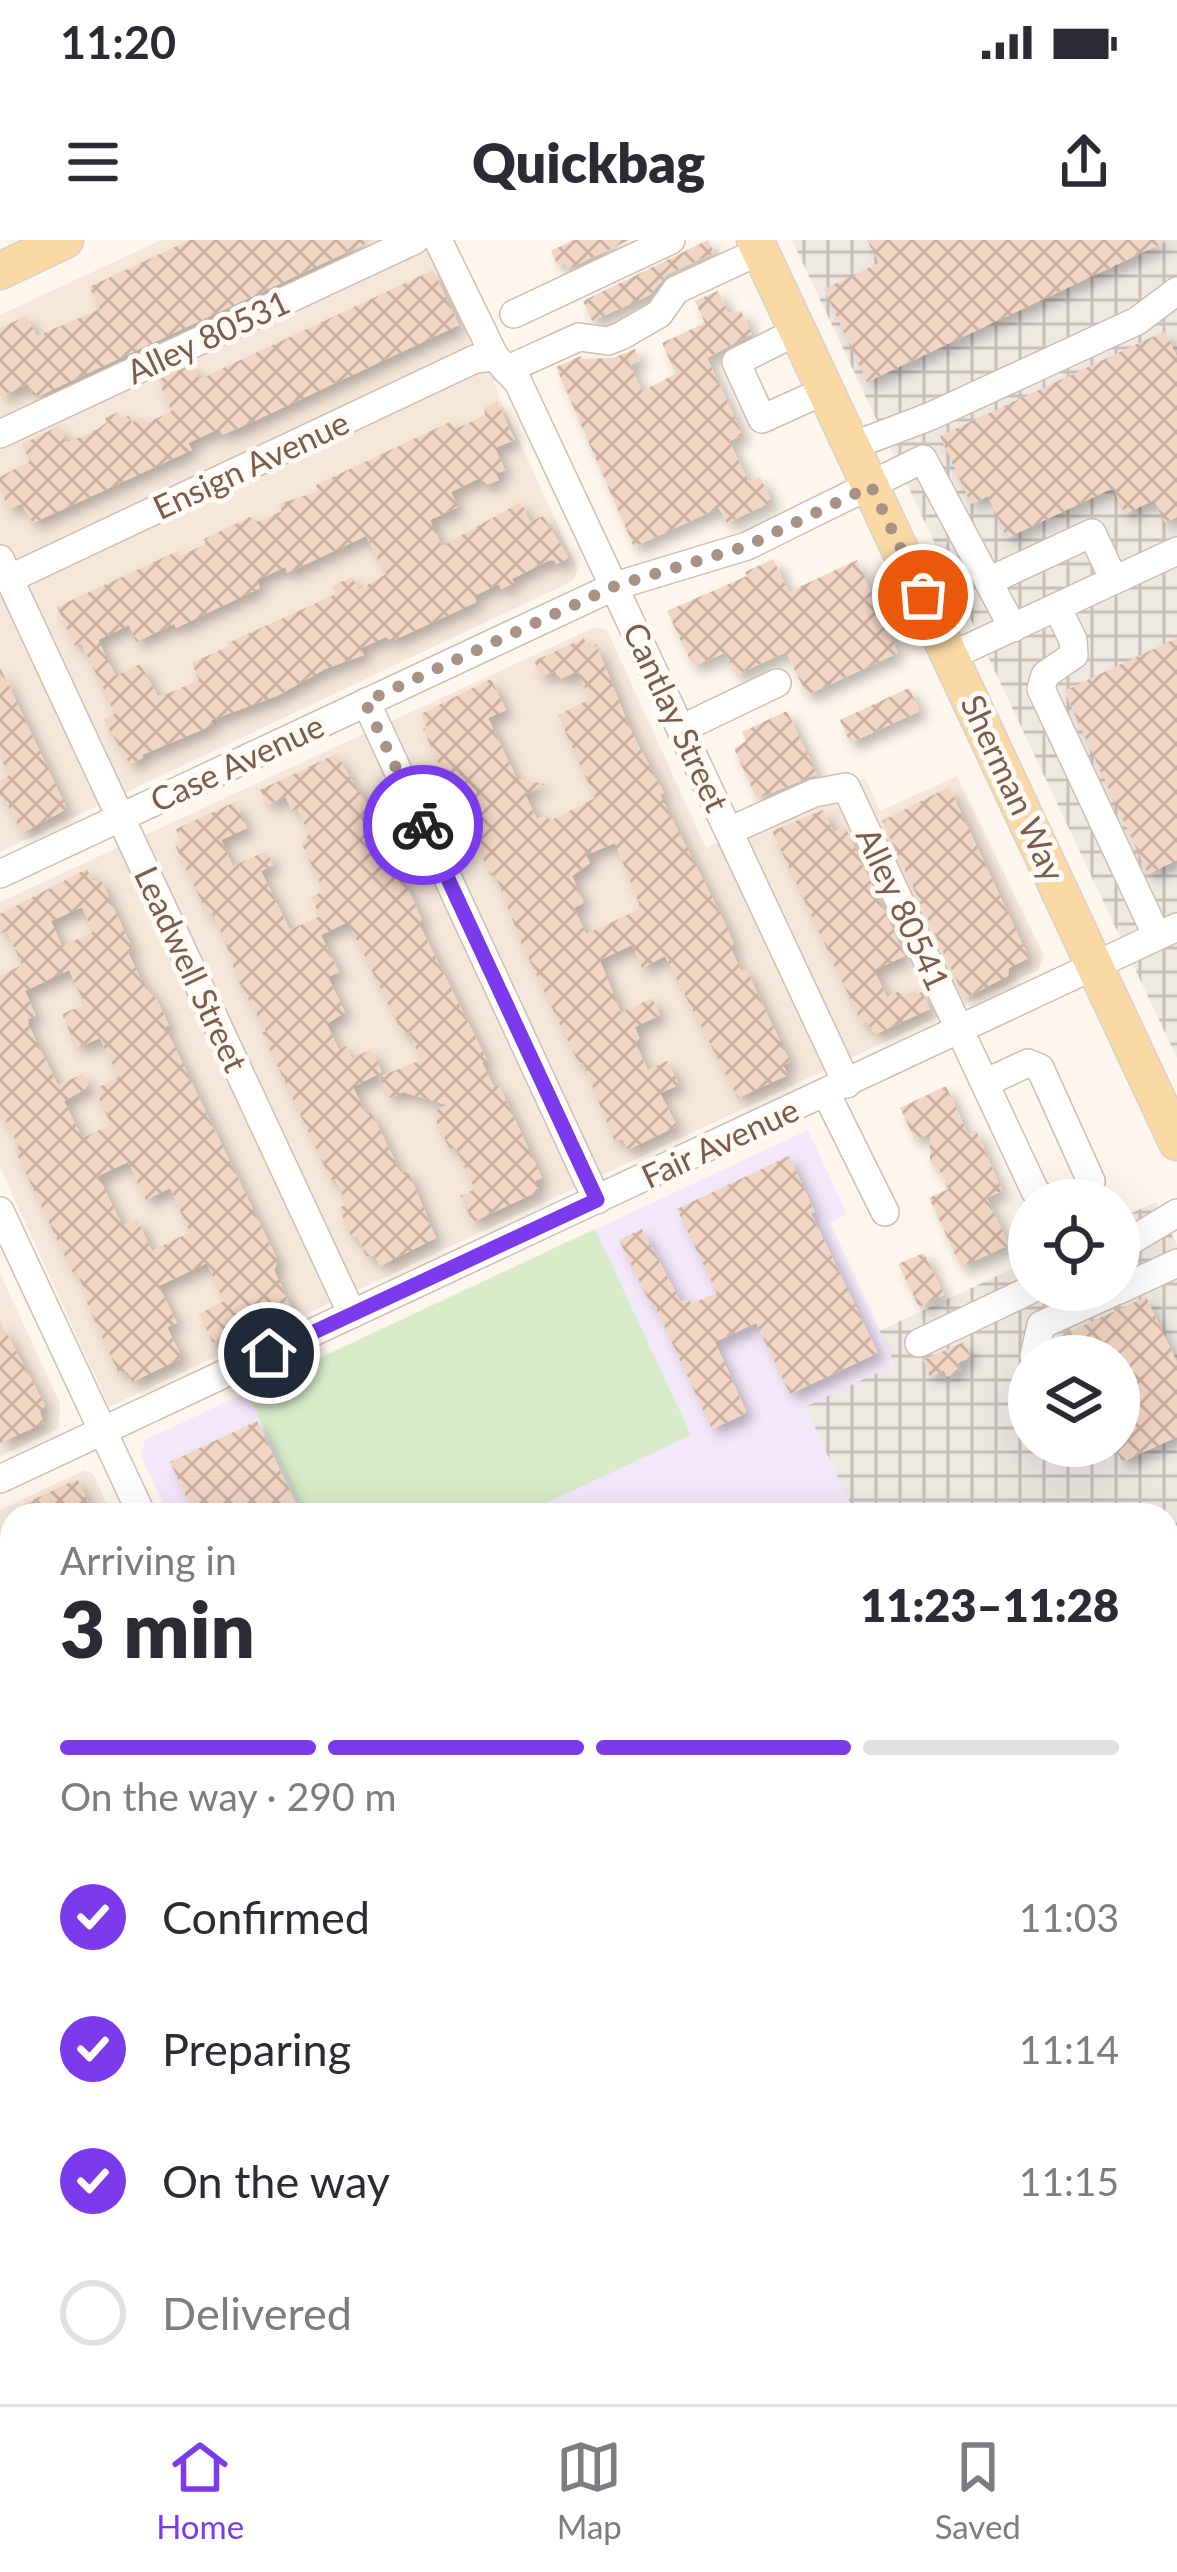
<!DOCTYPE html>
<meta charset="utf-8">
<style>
:root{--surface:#fff;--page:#f2f2f3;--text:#2b2b33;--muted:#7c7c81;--line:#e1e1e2;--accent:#7c3aed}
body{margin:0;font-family:Lato,sans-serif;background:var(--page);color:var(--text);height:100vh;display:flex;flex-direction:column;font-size:45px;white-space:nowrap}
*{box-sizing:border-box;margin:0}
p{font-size:39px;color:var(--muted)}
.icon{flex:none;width:66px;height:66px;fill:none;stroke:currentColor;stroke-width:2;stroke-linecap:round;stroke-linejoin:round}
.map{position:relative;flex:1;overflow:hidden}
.drawer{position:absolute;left:0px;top:1263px;width:1179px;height:903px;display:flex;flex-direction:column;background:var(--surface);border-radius:36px 36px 0 0;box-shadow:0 12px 48px #0002}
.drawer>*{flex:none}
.tools{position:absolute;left:1008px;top:939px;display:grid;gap:24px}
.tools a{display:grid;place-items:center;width:132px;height:132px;border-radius:50%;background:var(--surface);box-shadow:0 12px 48px #0002;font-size:60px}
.pin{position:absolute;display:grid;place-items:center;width:102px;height:102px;color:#fff;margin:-51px;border:6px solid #fff;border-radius:50%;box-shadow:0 3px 12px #0007}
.courier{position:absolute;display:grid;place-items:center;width:120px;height:120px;margin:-60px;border:9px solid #7c3aed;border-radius:50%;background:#fff;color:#222;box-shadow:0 3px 15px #0007}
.headline em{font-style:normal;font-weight:800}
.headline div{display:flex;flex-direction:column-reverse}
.headline{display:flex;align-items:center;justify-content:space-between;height:204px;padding:0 60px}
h1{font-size:78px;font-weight:800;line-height:90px}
.bar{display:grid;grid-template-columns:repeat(4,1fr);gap:18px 12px;align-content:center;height:144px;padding:0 60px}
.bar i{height:15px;border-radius:9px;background:var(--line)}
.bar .active{background:var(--accent)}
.bar p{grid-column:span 4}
ol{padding:0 60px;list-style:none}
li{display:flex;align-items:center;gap:36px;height:132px}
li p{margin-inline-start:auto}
li .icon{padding:12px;border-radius:50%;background:var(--accent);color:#fff;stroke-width:4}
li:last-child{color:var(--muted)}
li i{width:66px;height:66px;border:6px solid var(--line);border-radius:50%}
.status{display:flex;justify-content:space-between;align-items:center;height:84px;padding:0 60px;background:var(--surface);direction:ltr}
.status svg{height:33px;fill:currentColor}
header{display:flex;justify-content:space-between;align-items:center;height:156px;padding:0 60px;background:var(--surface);font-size:54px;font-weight:800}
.tabs{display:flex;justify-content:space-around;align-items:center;height:168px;border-top:3px solid var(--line);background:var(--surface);font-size:33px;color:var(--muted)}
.tabs a{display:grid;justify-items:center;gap:6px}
.tabs .active{color:var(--accent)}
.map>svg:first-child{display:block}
</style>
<div class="status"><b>11:20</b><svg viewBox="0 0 49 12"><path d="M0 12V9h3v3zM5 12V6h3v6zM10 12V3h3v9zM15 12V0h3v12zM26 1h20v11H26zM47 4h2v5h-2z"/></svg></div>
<header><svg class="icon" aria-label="menu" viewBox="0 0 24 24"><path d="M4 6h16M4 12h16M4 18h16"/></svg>Quickbag<svg class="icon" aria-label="share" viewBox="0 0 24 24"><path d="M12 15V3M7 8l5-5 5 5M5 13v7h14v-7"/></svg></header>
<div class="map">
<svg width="1177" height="2164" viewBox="0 0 1177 2164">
<defs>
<pattern id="industrial-grid" width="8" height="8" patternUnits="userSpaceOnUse" patternTransform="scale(3)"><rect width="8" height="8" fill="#efe9e4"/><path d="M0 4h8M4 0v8" fill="none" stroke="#c7c0bb"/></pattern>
<pattern id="building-cross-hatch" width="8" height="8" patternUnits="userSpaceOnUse" patternTransform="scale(3)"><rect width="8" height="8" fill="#f3d5c3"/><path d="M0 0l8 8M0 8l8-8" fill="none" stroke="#cab0a1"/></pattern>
<filter id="shadow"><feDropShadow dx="7" dy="7" stdDeviation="6" flood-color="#0004"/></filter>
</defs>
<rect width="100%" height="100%" fill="#fdf6ec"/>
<g fill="#f5e8da">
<polygon points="161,0 452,0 499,157 578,329 573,341 0,612 0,75"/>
<polygon points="595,387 607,390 706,608 866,538 880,571 957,536 1044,716 1038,730 109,1167 0,927 0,662"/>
<polygon points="0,1033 60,1163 59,1188 0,1216"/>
<polygon points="85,1230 93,1234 112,1275 12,1275 12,2154 400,2154 405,2164 0,2164 0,1270"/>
<polygon points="1177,1606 1177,1864 1167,1868 1167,1611"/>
<polygon points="1177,1937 1177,2164 689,2164 711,2154 1167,2154 1167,1942"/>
</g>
<g fill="url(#industrial-grid)" fill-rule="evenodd">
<polygon points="792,0 1177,0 1177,818"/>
<path d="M1156,962L1177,1005V1552L1167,1556V1275H855L805,1166L894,1125L879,1091L1029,1021V1050H1119V979ZM1029,1116H1119V1206H1029Z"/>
</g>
<polygon fill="#f3e8fa" points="808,890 847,974 830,983 895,1124 805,1167 856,1275 169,1275 141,1216 145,1200"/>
<polygon fill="#d8ecc9" points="595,989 691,1195 521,1275 304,1275 247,1152"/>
<g fill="url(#building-cross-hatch)" fill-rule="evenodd" filter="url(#shadow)">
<polygon points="190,0 373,0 39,156 33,155 28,144 0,157 0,88 26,76 37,96 100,69 89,47"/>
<polygon points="573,0 629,0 568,29 565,23 558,26 551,11"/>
<polygon points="708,0 714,13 667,34 650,55 592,81 583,61"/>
<polygon points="867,0 1169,0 867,142 824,49 879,23"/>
<polygon points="433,30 459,85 248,184 222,195 219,189 188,203 192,210 33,283 21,264 9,269 0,249 0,237 30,221 22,204 59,186 67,203 98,189 107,182 105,178 118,172 121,178 129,176 132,183 144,177 147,183 172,171 158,140 190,125 200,139"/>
<polygon points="718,51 728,73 741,71 752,94 707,118 743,195 729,201 749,242 760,237 772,262 727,283 719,268 634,307 556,127 581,116 583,119 613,118 635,109 640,120 630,125 642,151 676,134 662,103 705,83 695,61"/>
<polygon points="1165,91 1177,117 1177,277 1165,283 1154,260 1125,274 1113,248 1007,298 988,256 971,264 940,196"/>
<path d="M497,162L515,200L495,208L505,230L496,234L499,240L484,246L480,238L451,252L458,267L430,280L442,306L521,262L530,282L543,276L569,318L556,324L554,320L548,321L512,339L514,343L501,349L499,344L474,356L477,362L392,401L386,397L361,408L364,415L325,429L277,456L211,480L213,485L142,515L143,518L130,524L103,479L115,474L103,448L81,403L75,406L57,367L178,311L180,316L206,304L204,299L250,277L257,282L282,271L279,264L319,251L316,245L450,182L458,188L485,175L484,168ZM366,296L386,334L359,350L352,337L332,346L336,354L228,403L229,406L192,423L199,440L165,455L158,456L140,424L116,436L98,400L129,385L136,402L174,384L176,388L260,348L257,340L285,327L287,333Z"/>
<polygon points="773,319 789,352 857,320 898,413 807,455 786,412 736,435 725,413 693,426 667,371 747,336 745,332"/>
<path d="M584,398L588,408L596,404L632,493L664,553L660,555L723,679L734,704L730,706L741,731L746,729L790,822L783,825L788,835L738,858L665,716L642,728L632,705L600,720L621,773L652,758L660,775L635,787L640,800L635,802L648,830L667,821L679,845L660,853L677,886L628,910L623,900H614L583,823L579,824L520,700L496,636L491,635L475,602L479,600L473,582L461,557L456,559L423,489L427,487L421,474L491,439L506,470L488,478L517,539L545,544L525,554L537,579L547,574L550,581L595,558L558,475L590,459L578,432L559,439L555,431L541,437L534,421ZM615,603L639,663L638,670L586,694L574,668L584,663L572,636L590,623L586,615Z"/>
<polygon points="1177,398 1177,620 1148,634 1064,451"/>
<polygon points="0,427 67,569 22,593 4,557 0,559 0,540 9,536 0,516"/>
<polygon points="909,448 920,471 850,503 840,480"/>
<polygon points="787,471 817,534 757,559 734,509 746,501 742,492"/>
<polygon points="336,514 377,581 423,682 419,684 487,820 482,822 494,847 499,845 542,938 535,941 539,951 473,982 460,956 475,949 455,907 450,910 432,872 447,865 403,852 390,858 379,837 421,820 409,791 403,794 348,682 321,695 339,732 328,737 345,772 327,784 339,810 346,806 352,819 371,809 382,832 353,847 366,874 371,872 401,933 408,931 436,998 380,1026 375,1016 366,1016 357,996 352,998 339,968 347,964 335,939 331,940 262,793 266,791 237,738 224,698 212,673 208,675 175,605 181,602 176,589 235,562 247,588 221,600 233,626 266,611 273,625 261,631 290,690 320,676 311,657 324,651 301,603 309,594 297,568 292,571 285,556 268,565 260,550"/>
<polygon points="949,547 1029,718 1009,728 1008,736 965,758 882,581"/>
<polygon points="823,570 834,592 845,587 905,716 874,730 887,757 899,751 902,757 916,750 918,754 922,752 930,769 876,794 866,782 862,784 772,591"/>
<path d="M87,629L92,640H101L133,710L128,712L140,738L157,760L169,785L165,787L278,1021L274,1030L291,1067L213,1103L199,1074L224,1061L207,1023L159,1046L177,1083L167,1087L182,1118L132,1142L127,1131L118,1132L85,1059L88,1057L76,1031L73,1033L14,908L19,907L5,878L0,881V736L22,725L7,691L0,694V674ZM82,667L93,692L62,706L51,681ZM69,730L85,764L62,774L77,808L100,798L119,837L95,849L111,885L82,898L64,861L89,847L83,834L58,845L29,786L28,779L36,776L25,751ZM128,922L146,960L170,948L190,992L152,1011L137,979L123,986L98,936Z"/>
<polygon points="946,846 968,894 976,890 1002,951 987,958 1009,1005 961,1027 929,958 948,949 940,931 930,923 930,893 915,900 900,868"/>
<polygon points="789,916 815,972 811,973 878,1113 790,1154 756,1083 715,1102 747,1173 712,1189 654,1064 651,1065 619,1000 642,989 681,1062 688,1058 691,1064 717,1053 677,969"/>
<polygon points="924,1013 944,1055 919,1067 898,1024"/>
<polygon points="1146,1057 1177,1122 1177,1197 1122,1222 1115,1206 1119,1206 1119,1116 1072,1116 1062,1095"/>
<polygon points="0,1081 45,1165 40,1172 44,1183 0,1203"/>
<polygon points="964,1102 971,1117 958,1123 961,1130 947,1137 944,1130 930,1137 923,1120"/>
<polygon points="257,1181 301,1275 195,1275 170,1222"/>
<polygon points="77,1239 95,1275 26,1275 22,1265"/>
</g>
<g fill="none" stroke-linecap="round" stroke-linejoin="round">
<g stroke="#d1beb0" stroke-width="30">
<g id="minor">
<polyline points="438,0 495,117 518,142 847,844"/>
<polyline points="514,74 671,0"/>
<polyline points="798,91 736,122 762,179 826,150"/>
<polyline points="506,130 579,97 608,101 621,96 659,74 676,50 760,11"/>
<polyline points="0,194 415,0"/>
<polyline points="852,206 931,176 1137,81 1177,51"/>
<polyline points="0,319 352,1074"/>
<polyline points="9,339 475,119 495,117"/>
<polyline points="989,341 1092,293 1114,340"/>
<polyline points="1057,367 1073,400 1074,415 1045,435 1041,449 1156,694"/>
<polyline points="951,416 1177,311"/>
<polyline points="366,462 597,960"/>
<polyline points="681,489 777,443"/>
<polyline points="729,591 814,553 846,547 1035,951 1045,960"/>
<polyline points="0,634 615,346 747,306 923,219 1013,388"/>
<polyline points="985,843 1028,823 1040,828 1091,941 1082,953 1067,960"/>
<polyline points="826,853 885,972"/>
<polyline points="0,971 142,1275"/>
<polyline points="1119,1008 1177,973"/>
<polyline points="1119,1050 1177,1023"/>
<polyline points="919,1103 1030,1050"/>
<polyline points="1034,1116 1041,1085 1118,1050"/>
<polyline points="0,1239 1177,687"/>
<polyline points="1167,1582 1177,1577"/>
<polyline points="0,1614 12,1640"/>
<polyline points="1167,1736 1177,1731"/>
<polyline points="0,1840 12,1835"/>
<polyline points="1167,1903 1177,1898"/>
<polyline points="251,2154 256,2164"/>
<polyline points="442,2154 447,2164"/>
<polyline points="550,2154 555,2164"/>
<polyline points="755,2154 760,2164"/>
<polyline points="608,2164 630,2154"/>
</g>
</g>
<g stroke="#dad1cd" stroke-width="39">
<g id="major">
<polyline points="755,0 1177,902"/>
<polyline points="0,31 65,0"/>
</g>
</g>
<use href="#minor" stroke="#fff" stroke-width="27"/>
<use href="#major" stroke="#fbd9a5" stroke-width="36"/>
</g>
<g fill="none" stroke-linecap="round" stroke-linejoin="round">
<polyline stroke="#a89285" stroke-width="12" stroke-dasharray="0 21.6" points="423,585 365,462 615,346 747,306 871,246 923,355"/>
<polyline stroke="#7c3aed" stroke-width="15" points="269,1113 597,960 423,585"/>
</g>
<g text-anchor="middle" stroke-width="10" stroke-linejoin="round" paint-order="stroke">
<g font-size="33" fill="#7a5c4d" stroke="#fffaf3">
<text transform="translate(208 97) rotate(-25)" y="12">Alley 80531</text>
<text transform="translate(251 225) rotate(-25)" y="12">Ensign Avenue</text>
<text transform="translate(676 477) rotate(65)" y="12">Cantlay Street</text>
<text transform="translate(237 523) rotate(-25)" y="12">Case Avenue</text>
<text transform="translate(1013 548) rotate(65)" y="12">Sherman Way</text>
<text transform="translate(903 669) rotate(65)" y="12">Alley 80541</text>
<text transform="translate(191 729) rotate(65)" y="12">Leadwell Street</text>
<text transform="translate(720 903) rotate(-25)" y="12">Fair Avenue</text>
</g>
</g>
</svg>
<div class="tools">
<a><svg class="icon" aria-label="locate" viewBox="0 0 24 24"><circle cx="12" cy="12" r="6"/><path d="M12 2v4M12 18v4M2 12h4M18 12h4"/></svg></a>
<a><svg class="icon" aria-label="layers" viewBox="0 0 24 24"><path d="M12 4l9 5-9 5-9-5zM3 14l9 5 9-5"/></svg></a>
</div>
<div class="pin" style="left:923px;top:355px;background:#ea580c"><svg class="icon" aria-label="bag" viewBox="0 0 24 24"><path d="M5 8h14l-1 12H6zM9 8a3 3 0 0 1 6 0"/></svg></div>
<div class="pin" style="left:269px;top:1113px;background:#1f2937"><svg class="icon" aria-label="home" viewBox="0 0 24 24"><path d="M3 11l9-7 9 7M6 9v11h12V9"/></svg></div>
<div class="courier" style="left:423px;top:585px"><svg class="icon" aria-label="bike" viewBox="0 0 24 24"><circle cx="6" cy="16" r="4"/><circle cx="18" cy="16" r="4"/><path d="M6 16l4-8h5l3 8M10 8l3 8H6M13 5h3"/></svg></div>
<section class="drawer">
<div class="headline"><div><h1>3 min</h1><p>Arriving in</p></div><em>11:23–11:28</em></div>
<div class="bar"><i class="active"></i><i class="active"></i><i class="active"></i><i></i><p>On the way · 290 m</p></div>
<ol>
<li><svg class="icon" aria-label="check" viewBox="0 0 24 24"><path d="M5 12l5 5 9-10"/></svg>Confirmed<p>11:03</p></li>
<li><svg class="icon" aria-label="check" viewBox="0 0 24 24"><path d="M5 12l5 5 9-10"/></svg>Preparing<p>11:14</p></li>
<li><svg class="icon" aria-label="check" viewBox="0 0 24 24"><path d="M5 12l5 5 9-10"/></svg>On the way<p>11:15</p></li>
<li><i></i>Delivered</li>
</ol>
</section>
</div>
<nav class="tabs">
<a class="active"><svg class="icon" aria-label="home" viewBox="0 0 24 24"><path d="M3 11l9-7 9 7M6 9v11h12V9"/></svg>Home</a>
<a><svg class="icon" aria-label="map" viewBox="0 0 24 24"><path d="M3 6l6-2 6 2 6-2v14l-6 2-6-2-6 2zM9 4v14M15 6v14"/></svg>Map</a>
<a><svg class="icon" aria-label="saved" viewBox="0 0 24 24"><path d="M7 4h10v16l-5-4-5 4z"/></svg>Saved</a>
</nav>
